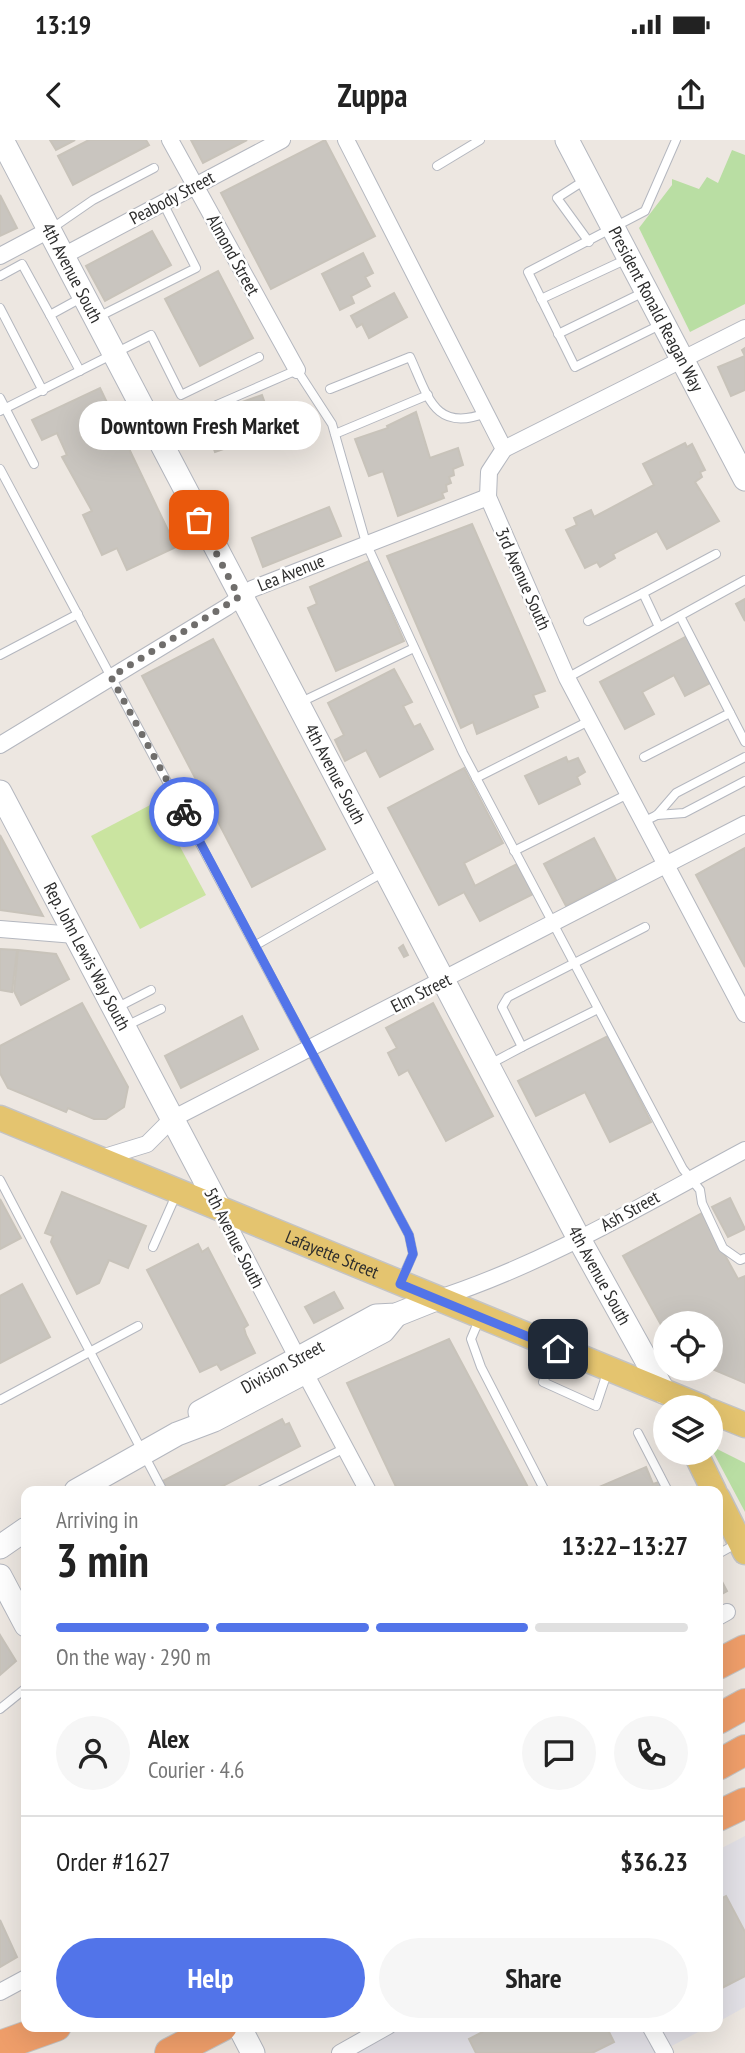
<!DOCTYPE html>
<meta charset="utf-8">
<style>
:root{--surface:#fff;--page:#f6f6f6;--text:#222;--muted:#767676;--line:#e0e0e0;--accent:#5274e9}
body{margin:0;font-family:"PT Sans Narrow",sans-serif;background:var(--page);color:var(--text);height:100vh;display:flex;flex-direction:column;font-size:26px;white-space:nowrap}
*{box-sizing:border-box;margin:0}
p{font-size:23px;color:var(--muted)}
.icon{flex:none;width:38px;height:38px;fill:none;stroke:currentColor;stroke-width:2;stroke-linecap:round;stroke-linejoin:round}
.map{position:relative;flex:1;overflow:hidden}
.panel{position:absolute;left:21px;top:1346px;width:702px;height:546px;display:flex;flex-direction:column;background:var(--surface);border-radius:14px;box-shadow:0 7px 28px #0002}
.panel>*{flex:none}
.buttons{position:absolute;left:653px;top:1171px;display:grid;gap:14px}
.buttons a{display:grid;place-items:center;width:70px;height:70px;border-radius:50%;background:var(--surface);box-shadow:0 7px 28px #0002;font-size:35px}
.pin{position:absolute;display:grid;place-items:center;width:60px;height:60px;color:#fff;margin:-30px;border-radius:14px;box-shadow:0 4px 10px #0006}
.courier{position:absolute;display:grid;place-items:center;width:70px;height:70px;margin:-35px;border:5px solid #5274e9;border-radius:50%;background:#fff;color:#222;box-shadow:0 2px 9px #0007}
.bubble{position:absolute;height:49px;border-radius:24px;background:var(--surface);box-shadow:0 7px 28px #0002;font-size:23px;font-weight:700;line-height:49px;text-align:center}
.headline em{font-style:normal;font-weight:700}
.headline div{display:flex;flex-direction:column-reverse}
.headline{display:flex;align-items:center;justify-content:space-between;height:119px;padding:0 35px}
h1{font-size:46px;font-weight:700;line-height:52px}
.bar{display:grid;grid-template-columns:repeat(4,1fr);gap:10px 7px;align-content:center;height:84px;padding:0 35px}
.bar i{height:9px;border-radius:5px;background:var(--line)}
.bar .selected{background:var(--accent)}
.bar p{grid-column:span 4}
.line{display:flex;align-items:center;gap:18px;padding:0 35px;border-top:2px solid var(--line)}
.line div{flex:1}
.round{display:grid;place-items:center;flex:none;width:74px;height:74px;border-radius:37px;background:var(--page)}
.action{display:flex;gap:14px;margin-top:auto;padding:14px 35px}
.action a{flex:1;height:80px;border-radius:42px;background:var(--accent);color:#fff;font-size:28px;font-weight:700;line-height:80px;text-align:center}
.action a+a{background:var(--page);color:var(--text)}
.status{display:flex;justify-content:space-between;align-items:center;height:49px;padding:0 35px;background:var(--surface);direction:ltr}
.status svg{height:19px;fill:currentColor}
header{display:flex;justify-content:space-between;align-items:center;height:91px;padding:0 35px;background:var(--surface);font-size:32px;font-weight:700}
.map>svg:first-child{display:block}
</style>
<div class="status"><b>13:19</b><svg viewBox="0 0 49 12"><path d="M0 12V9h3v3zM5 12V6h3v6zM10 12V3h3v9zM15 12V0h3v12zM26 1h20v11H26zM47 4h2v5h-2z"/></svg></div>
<header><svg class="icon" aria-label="back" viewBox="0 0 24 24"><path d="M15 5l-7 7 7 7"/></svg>Zuppa<svg class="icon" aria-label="share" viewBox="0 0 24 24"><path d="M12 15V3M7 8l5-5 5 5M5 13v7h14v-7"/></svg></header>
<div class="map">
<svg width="745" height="1913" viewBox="0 0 745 1913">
<rect width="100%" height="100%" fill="#ede7e1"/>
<g fill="#e2e0e6">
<polygon points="745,1696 745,1867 718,1882 718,1710"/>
<polygon points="388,1887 708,1887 664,1910 665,1913 340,1913"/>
</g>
<g fill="#b9dea3">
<polygon points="732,10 745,15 745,164 690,192 639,88 672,45 672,39 699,49 707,37 718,43"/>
<polygon points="711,1306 745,1323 745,1372 711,1308"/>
</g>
<polygon fill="#cae4a0" points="156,662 206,755 140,789 91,696"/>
<g fill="#c9c5bf" stroke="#c8c3ba" stroke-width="2">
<polygon points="50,0 75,0 56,10"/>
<polygon points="89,0 146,0 149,5 73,45 58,16"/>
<polygon points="191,0 247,0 203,23"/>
<polygon points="325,0 375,96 271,149 221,53"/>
<polygon points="0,55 17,88 0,96"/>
<polygon points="152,91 171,125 105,161 86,126"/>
<polygon points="363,113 373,133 365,137 370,146 351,156 354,163 340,170 322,134"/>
<polygon points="218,131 253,198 200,226 165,159"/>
<polygon points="394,153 407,177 369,198 362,184 357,187 351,176"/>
<polygon points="745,208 745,250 731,256 718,227 745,216 742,210"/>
<polygon points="100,248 176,407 127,430 117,408 102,415 83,375 92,371 62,317 67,315 57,293 42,300 32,280"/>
<polygon points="262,255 275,291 215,312 211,301 218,299 208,274"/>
<polygon points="416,272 430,318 458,308 463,325 453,329 454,335 449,337 451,343 446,345 447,351 442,353 444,358 398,376 383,331 369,336 355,299 388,288 387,286"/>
<polygon points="685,303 687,307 692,304 705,330 700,332 702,337 695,342 719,381 667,409 657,391 613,414 615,418 600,427 597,422 585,428 566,390 577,385 574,378 591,370 594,377 654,345 643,324"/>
<polygon points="329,367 341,396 263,427 252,398"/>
<polygon points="472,384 545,551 533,555 538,567 477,594 473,582 461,588 387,416"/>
<polygon points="369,421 404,501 336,531 308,468 317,464 310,447"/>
<polygon points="745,459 745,481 736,464"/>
<polygon points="687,496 712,542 685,556 674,535 642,552 654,574 625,589 600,542"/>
<polygon points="213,499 325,709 252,747 142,536"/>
<polygon points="394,529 412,562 403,566 414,587 420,584 433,609 380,637 366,610 345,621 335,600 344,595 328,563"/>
<polygon points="566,617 568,622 578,618 585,632 577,637 580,644 539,664 525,636"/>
<polygon points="464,628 503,703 464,723 475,746 517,724 533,754 480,781 464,752 439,765 388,668"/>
<polygon points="0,695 43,776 0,770"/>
<polygon points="594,698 616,740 566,766 544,724"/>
<polygon points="745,708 745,827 696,735"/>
<polygon points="403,805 408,815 404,817 399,808"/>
<polygon points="0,809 17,810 12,852 0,850"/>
<polygon points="18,810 56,814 69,839 21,865 14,851"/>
<polygon points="82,863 128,947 124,967 106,979 94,979 68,968 66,972 8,948 0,933 0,906"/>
<polygon points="433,863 493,976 446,1001 408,930 399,935 388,913 397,908 386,888"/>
<polygon points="242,876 258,909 181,948 165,916"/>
<polygon points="608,896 651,982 610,1002 585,952 536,976 518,941"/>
<polygon points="62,1052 146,1086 128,1128 109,1120 99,1143 77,1154 51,1102 53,1096 45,1093"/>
<polygon points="730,1058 745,1089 728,1097 712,1067"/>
<polygon points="0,1059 21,1098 0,1109"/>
<polygon points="702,1073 738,1139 745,1136 745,1243 710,1228 710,1183 665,1183 665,1192 623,1116"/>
<polygon points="198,1104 202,1112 208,1108 248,1185 244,1188 246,1195 255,1213 221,1230 217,1224 200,1232 147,1130"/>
<polygon points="22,1144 50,1197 0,1223 0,1156"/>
<polygon points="334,1152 343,1168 314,1183 305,1167"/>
<polygon points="449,1199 530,1351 398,1351 347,1243"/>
<polygon points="282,1279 285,1285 289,1283 300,1306 213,1351 168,1351 163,1341"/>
<polygon points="646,1327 653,1344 662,1341 666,1351 590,1351"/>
<polygon points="718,1434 727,1451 718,1456"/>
<polygon points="0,1495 16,1521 0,1535"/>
<polygon points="726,1756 745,1792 745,1836 718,1850 718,1760"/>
<polygon points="0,1780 17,1817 0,1827"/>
<polygon points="494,1886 606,1886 614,1902 592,1913 476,1913 469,1899"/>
</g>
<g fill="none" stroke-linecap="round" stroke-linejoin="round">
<g stroke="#b4b7bf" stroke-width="10">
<g id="lane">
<polyline points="437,26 480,0"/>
<polyline points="585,40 557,58 589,102"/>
<polyline points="51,89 93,60 154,28"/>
<polyline points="0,136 22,124 50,175"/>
<polyline points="541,159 627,119"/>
<polyline points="0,168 43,251"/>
<polyline points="98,177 196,128 163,63"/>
<polyline points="662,184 575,227 528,132 645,71 676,0"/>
<polyline points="558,194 644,152"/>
<polyline points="80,231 50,175 81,158"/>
<path d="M330,249L410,217C428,256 434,293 486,273"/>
<polyline points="0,258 34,324"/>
<polyline points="0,271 151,195 181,255 259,217"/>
<polyline points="157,291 297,230 332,284 366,403 463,613 683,1029 700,1050 702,1063 723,1108 740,1120 745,1118"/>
<polyline points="335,294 428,255"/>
<polyline points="0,329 409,1095 413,1114 401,1141"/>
<polyline points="680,476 745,602"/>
<polyline points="588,481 643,453"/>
<polyline points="659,487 643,453 716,414"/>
<polyline points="0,515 78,474"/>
<polyline points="567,538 745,440"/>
<polyline points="299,563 414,508"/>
<polyline points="644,617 730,573"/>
<polyline points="476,638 589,581"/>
<polyline points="657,675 684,673 745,641"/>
<polyline points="643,682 657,675 676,653 745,617"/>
<polyline points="514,711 628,654"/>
<polyline points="256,805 384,732"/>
<polyline points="116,868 151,850"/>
<polyline points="598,869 522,907 502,867 508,857 645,787"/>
<polyline points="126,886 161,869"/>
<polyline points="490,924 522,907"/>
<polyline points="0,1040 163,1351"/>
<polyline points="153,1107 176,1055"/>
<polyline points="479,1180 471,1199 481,1227 545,1351"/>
<polyline points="557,1211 543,1242 596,1266 607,1233"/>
<polyline points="0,1260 138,1186"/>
<polyline points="638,1293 668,1351"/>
<polyline points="259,1351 345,1308"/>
<polyline points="718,1414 736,1404"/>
<polyline points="0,1569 26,1548"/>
</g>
</g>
<g stroke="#b4b7bf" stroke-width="18">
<g id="street">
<polyline points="170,0 297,230"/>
<polyline points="346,0 504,309 489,332 488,357 567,538 745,874"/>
<polyline points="0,116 49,90"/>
<polyline points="63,116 282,0"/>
<polyline points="504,309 745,188"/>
<polyline points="0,605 227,467 252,449 488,357"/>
<polyline points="0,789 75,795"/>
<polyline points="98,1019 147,1004 172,979 745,684"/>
<polyline points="220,1069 297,1217"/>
<path d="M436,1159C545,1124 644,1064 745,1010"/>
<polyline points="305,1233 368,1351"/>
<polyline points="718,1477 727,1472"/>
<polyline points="0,1852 26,1838"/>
<polyline points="650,1886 665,1913"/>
<polyline points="340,1913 388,1886"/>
</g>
</g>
<g stroke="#b4b7bf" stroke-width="25">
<g id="secondary">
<path id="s1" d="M2,0L579,1099L664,1252"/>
<path id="s2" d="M567,0L745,339"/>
<path id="s3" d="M0,652L220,1069"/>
<path id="s4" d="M200,1272L376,1176L396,1175L436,1159"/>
<polyline points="76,1351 177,1294 214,1280 383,1191 396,1175"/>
<polyline points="0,1407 26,1389"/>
<polyline points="0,1436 26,1485"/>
<polyline points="239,1886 253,1913"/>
</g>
</g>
<g stroke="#c4c4c4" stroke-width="27">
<g id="primary">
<path id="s5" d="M0,978L702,1267"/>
<polyline points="710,1271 745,1285"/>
<polyline points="695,1312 714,1351"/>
<polyline points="718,1358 745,1412"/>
</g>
</g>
<g stroke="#c4c4c4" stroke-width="32">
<g id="highway">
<polyline points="718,1524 745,1510"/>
<polyline points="718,1579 745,1564"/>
<polyline points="718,1625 745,1610"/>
<polyline points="718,1676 745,1663"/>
<polyline points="0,1906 56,1886"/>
<polyline points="170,1913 222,1886"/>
</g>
</g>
<use href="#lane" stroke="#fff" stroke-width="8"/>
<use href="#street" stroke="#fff" stroke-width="16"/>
<use href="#secondary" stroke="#fff" stroke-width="23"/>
<use href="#primary" stroke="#e4c46f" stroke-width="24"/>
<use href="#highway" stroke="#ef9e6a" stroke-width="30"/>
</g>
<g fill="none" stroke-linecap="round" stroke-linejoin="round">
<polyline stroke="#706e6c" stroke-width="7" stroke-dasharray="0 12.6" points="184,672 111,537 239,457 199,380"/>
<polyline stroke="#5274e9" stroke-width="9" points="184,672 409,1095 413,1114 400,1144 558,1209"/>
</g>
<g text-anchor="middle" stroke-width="5" stroke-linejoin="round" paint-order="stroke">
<g font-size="18" fill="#2d2d2d" stroke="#fff">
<text transform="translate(172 58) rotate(-28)" y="6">Peabody Street</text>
<text transform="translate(233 115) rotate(61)" y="6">Almond Street</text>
<text dy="6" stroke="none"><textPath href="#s1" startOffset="150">4th Avenue South</textPath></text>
<text dy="6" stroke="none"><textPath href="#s2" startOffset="191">President Ronald Reagan Way</textPath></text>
<text transform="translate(291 433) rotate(-22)" y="6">Lea Avenue</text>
<text transform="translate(523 439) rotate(66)" y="6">3rd Avenue South</text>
<text dy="6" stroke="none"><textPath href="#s1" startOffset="716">4th Avenue South</textPath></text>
<text dy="6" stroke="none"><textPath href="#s3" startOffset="186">Rep. John Lewis Way South</textPath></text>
<text transform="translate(421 853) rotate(-27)" y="6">Elm Street</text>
<text transform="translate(630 1071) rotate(-29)" y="6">Ash Street</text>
<text transform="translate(234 1098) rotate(63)" y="6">5th Avenue South</text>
<text dy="6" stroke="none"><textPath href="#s5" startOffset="359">Lafayette Street</textPath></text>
<text dy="6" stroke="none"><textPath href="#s1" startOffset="1283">4th Avenue South</textPath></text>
<text dy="6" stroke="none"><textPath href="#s4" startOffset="94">Division Street</textPath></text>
</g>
</g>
</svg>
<div class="buttons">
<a><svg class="icon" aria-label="locate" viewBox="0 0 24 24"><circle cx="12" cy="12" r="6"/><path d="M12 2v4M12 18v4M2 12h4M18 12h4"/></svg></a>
<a><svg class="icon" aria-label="layers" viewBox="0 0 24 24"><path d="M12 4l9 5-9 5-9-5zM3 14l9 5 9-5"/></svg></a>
</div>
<div class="pin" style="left:199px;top:380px;background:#ea580c"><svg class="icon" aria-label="bag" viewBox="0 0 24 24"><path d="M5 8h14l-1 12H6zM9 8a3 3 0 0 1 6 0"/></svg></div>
<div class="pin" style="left:558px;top:1209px;background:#1f2937"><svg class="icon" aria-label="home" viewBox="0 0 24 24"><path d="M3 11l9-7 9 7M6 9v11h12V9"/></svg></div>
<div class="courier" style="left:184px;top:672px"><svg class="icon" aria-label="bike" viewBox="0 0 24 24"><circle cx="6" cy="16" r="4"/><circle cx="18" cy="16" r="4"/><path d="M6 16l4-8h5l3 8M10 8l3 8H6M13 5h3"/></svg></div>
<div class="bubble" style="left:79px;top:261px;width:242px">Downtown Fresh Market</div>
<section class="panel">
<div class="headline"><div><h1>3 min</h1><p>Arriving in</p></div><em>13:22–13:27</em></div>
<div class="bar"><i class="selected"></i><i class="selected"></i><i class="selected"></i><i></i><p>On the way · 290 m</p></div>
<div class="line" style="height:126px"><a class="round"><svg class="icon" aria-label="person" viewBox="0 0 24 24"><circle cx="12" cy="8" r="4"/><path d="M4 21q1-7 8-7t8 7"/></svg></a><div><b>Alex</b><p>Courier · 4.6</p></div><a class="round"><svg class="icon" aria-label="chat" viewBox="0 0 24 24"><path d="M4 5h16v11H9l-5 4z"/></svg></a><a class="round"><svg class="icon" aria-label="phone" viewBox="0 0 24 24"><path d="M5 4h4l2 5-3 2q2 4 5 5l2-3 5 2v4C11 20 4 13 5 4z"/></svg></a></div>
<div class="line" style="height:91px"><div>Order #1627</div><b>$36.23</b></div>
<div class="action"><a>Help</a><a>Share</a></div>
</section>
</div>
